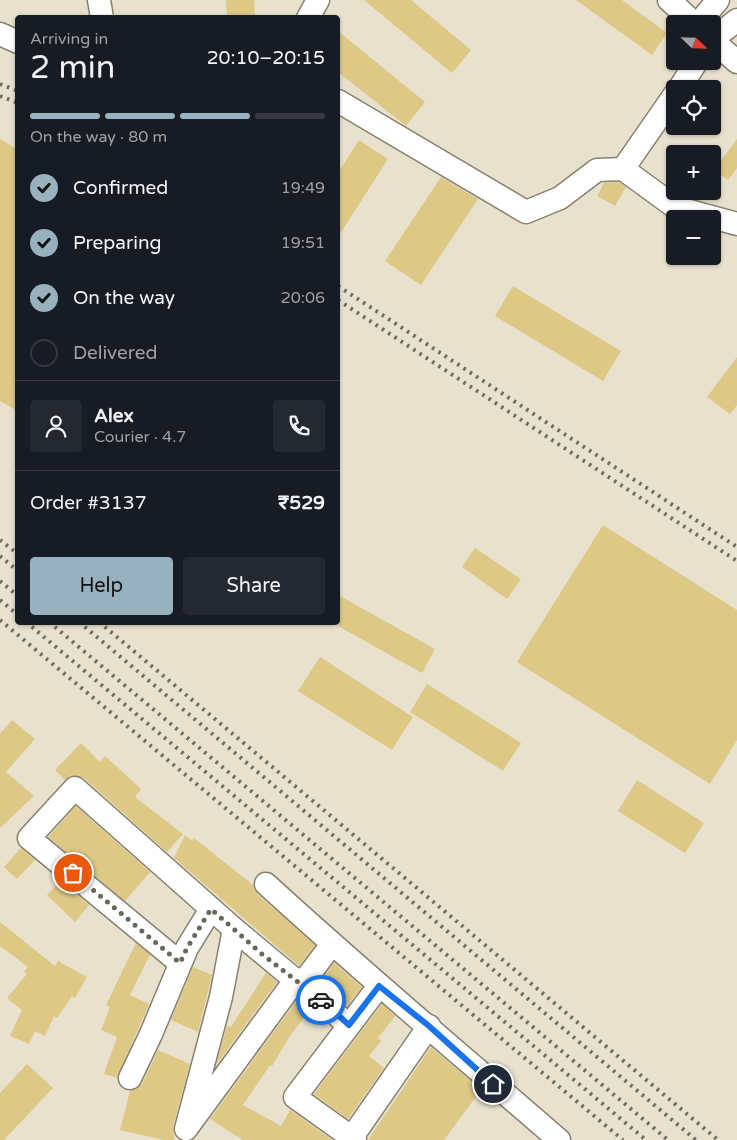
<!DOCTYPE html>
<meta charset="utf-8">
<style>
:root{--surface:#171b24;--page:#242831;--text:#f1f3f6;--muted:#9ea1a6;--line:#363941;--accent:#97b1be}
body{margin:0;font-family:"Varela Round",sans-serif;background:var(--page);color:var(--text);height:100vh;display:flex;flex-direction:column;font-size:19px;white-space:nowrap}
*{box-sizing:border-box;margin:0}
p{font-size:16px;color:var(--muted)}
.icon{flex:none;width:28px;height:28px;fill:none;stroke:currentColor;stroke-width:2;stroke-linecap:round;stroke-linejoin:round}
.map{position:relative;flex:1;overflow:hidden}
.drawer{position:absolute;left:15px;top:15px;width:325px;height:610px;display:flex;flex-direction:column;background:var(--surface);border-radius:5px;box-shadow:0 1px 4px #0004}
.drawer>*{flex:none}
.needle{width:32px;rotate:113deg}
.fabs{position:absolute;left:666px;top:15px;display:grid;gap:10px}
.fabs a{display:grid;place-items:center;width:55px;height:55px;border-radius:5px;background:var(--surface);box-shadow:0 1px 4px #0004;font-size:25px}
.pin{position:absolute;display:grid;place-items:center;width:42px;height:42px;color:#fff;margin:-21px;border:2px solid #fff;border-radius:50%;box-shadow:0 1px 5px #0007}
.courier{position:absolute;display:grid;place-items:center;width:50px;height:50px;margin:-25px;border:4px solid #1a73e8;border-radius:50%;background:#fff;color:#222;box-shadow:0 1px 6px #0007}
.head em{font-style:normal;font-weight:600}
.head div{display:flex;flex-direction:column-reverse}
.head{display:flex;align-items:center;justify-content:space-between;height:85px;padding:0 15px}
h1{font-size:32px;font-weight:600;line-height:38px}
.bar{display:grid;grid-template-columns:repeat(4,1fr);gap:8px 5px;align-content:center;height:60px;padding:0 15px}
.bar i{height:6px;border-radius:4px;background:var(--line)}
.bar .selected{background:var(--accent)}
.bar p{grid-column:span 4}
.line{display:flex;align-items:center;gap:12px;padding:0 15px;border-top:1px solid var(--line)}
.line div{flex:1}
.round{display:grid;place-items:center;flex:none;width:52px;height:52px;border-radius:5px;background:var(--page)}
ol{padding:0 15px;list-style:none}
li{display:flex;align-items:center;gap:15px;height:55px}
li p{margin-inline-start:auto}
li .icon{padding:5px;border-radius:50%;background:var(--accent);color:#111;stroke-width:4}
li:last-child{color:var(--muted)}
li i{width:28px;height:28px;border:2px solid var(--line);border-radius:50%}
.button{display:flex;gap:10px;margin-top:auto;padding:10px 15px}
.button a{flex:1;height:58px;border-radius:5px;background:var(--accent);color:#111;font-size:20px;font-weight:600;line-height:58px;text-align:center}
.button a+a{background:var(--page);color:var(--text)}
.map>svg:first-child{display:block}
</style>
<div class="map">
<svg width="737" height="1140" viewBox="0 0 737 1140">
<rect width="100%" height="100%" fill="#e8e1cd"/>
<g fill="#dec886">
<polygon points="226,0 254,0 255,18 227,18"/>
<polygon points="364,0 411,0 471,50 452,73"/>
<polygon points="576,0 622,0 667,33 652,55"/>
<polygon points="338,31 425,102 406,126 338,72"/>
<polygon points="0,139 18,150 18,411 0,401"/>
<polygon points="737,139 737,168 728,180 714,170"/>
<polygon points="359,140 388,159 338,237 338,173"/>
<polygon points="441,177 478,199 421,285 385,261"/>
<polygon points="619,182 626,187 615,206 597,196 604,183"/>
<polygon points="513,286 621,351 603,381 495,316"/>
<polygon points="737,357 737,405 730,414 707,397"/>
<polygon points="603,525 737,610 737,740 710,784 517,662"/>
<polygon points="475,548 521,579 507,599 462,567"/>
<polygon points="338,595 435,649 422,673 338,626"/>
<polygon points="320,657 413,717 392,750 298,691"/>
<polygon points="427,684 521,743 503,771 410,712"/>
<polygon points="12,720 35,739 6,772 34,796 0,828 0,734"/>
<polygon points="81,743 100,762 105,756 141,789 135,797 183,834 167,852 84,778 71,775 65,780 55,770"/>
<polygon points="637,780 704,823 685,853 618,811"/>
<polygon points="76,806 150,872 125,901 48,837"/>
<polygon points="185,835 192,841 194,838 253,885 257,894 315,945 299,966 174,858"/>
<polygon points="21,848 35,860 17,879 4,867"/>
<polygon points="60,881 89,905 75,922 47,895"/>
<polygon points="0,922 55,966 58,961 87,977 75,998 72,996 57,1018 54,1016 45,1036 35,1031 29,1044 10,1036 22,1010 7,998 27,974 24,972 28,967 0,946"/>
<polygon points="136,943 150,955 130,995 149,1004 117,1078 104,1074 117,1037 101,1030 110,1007 106,1005"/>
<polygon points="334,963 362,987 347,1006 319,983"/>
<polygon points="193,967 212,975 198,1032 171,1020"/>
<polygon points="266,973 277,982 216,1065 227,1026 231,1027"/>
<polygon points="298,999 312,1011 310,1015 307,1013 290,1036 272,1066 270,1065 243,1105 281,1126 290,1110 332,1140 243,1140 210,1119"/>
<polygon points="382,1004 395,1016 378,1038 381,1041 369,1056 384,1068 348,1119 314,1094"/>
<polygon points="431,1047 481,1090 444,1140 368,1140"/>
<polygon points="158,1050 190,1064 173,1126 174,1140 164,1140 120,1130 130,1091 137,1089 142,1084"/>
<polygon points="27,1064 53,1088 4,1140 0,1140 0,1093"/>
</g>
<g fill="none" stroke-linecap="round" stroke-linejoin="round">
<g stroke="#87816e" stroke-width="25">
<g id="street">
<polyline points="99,0 102,18"/>
<polyline points="669,0 695,24"/>
<polyline points="308,18 318,0"/>
<polyline points="698,24 718,0"/>
<polyline points="0,34 18,42"/>
<polyline points="712,40 737,62"/>
<polyline points="712,40 737,20"/>
<polyline points="679,89 697,61"/>
<polyline points="338,101 526,212 560,198 597,170 623,169 675,207 737,224"/>
<polyline points="623,169 675,94"/>
<path d="M266,884C362,972 461,1055 559,1140"/>
<polyline points="234,929 221,997 186,1129 296,979"/>
<polyline points="180,963 29,838 75,788 234,929 349,1025"/>
<polyline points="302,984 332,944"/>
<polyline points="130,1078 151,1034 187,948 211,909"/>
<polyline points="350,1140 429,1026"/>
<polyline points="355,1140 295,1097 379,986"/>
</g>
</g>
<use href="#street" stroke="#fff" stroke-width="22"/>
<g stroke="#706c60" stroke-width="4" stroke-dasharray="2.5 5" stroke-linecap="butt">
<polyline points="0,84 18,91"/>
<polyline points="0,96 18,103"/>
<polyline points="338,286 737,547"/>
<polyline points="338,300 737,561"/>
<polyline points="0,540 18,554"/>
<polyline points="0,556 18,571"/>
<polyline points="0,581 18,596"/>
<polyline points="0,600 18,615"/>
<polyline points="0,620 623,1140"/>
<polyline points="26,622 646,1140"/>
<polyline points="49,622 668,1140"/>
<polyline points="79,622 696,1140"/>
<polyline points="99,622 718,1140"/>
</g>
</g>
<g fill="none" stroke-linecap="round" stroke-linejoin="round">
<polyline stroke="#6a665a" stroke-width="5" stroke-dasharray="0 9" points="73,873 180,963 187,948 211,909 262,954 321,1000"/>
<polyline stroke="#1a73e8" stroke-width="6" points="321,1000 349,1025 379,986 429,1026 493,1084"/>
</g>
</svg>
<div class="fabs">
<a><svg class="needle" viewBox="-14 -14 28 28"><path d="M0-13l5 13h-10z" fill="#e53935"/><path d="M0 13l5-13h-10z" fill="#9ea1a6"/></svg></a>
<a><svg class="icon" aria-label="locate" viewBox="0 0 24 24"><circle cx="12" cy="12" r="6"/><path d="M12 2v4M12 18v4M2 12h4M18 12h4"/></svg></a>
<a>+</a>
<a>−</a>
</div>
<div class="pin" style="left:73px;top:873px;background:#ea580c"><svg class="icon" aria-label="bag" viewBox="0 0 24 24"><path d="M5 8h14l-1 12H6zM9 8a3 3 0 0 1 6 0"/></svg></div>
<div class="pin" style="left:493px;top:1084px;background:#1f2937"><svg class="icon" aria-label="home" viewBox="0 0 24 24"><path d="M3 11l9-7 9 7M6 9v11h12V9"/></svg></div>
<div class="courier" style="left:321px;top:1000px"><svg class="icon" aria-label="car" viewBox="0 0 24 24"><path d="M5 17H2v-5l4-1 3-4h7l3 4 3 1v5h-3M9 17h6M6 11h13"/><circle cx="7" cy="17" r="2"/><circle cx="17" cy="17" r="2"/></svg></div>
<section class="drawer">
<div class="head"><div><h1>2 min</h1><p>Arriving in</p></div><em>20:10–20:15</em></div>
<div class="bar"><i class="selected"></i><i class="selected"></i><i class="selected"></i><i></i><p>On the way · 80 m</p></div>
<ol>
<li><svg class="icon" aria-label="check" viewBox="0 0 24 24"><path d="M5 12l5 5 9-10"/></svg>Confirmed<p>19:49</p></li>
<li><svg class="icon" aria-label="check" viewBox="0 0 24 24"><path d="M5 12l5 5 9-10"/></svg>Preparing<p>19:51</p></li>
<li><svg class="icon" aria-label="check" viewBox="0 0 24 24"><path d="M5 12l5 5 9-10"/></svg>On the way<p>20:06</p></li>
<li><i></i>Delivered</li>
</ol>
<div class="line" style="height:90px"><a class="round"><svg class="icon" aria-label="person" viewBox="0 0 24 24"><circle cx="12" cy="8" r="4"/><path d="M4 21q1-7 8-7t8 7"/></svg></a><div><b>Alex</b><p>Courier · 4.7</p></div><a class="round"><svg class="icon" aria-label="phone" viewBox="0 0 24 24"><path d="M5 4h4l2 5-3 2q2 4 5 5l2-3 5 2v4C11 20 4 13 5 4z"/></svg></a></div>
<div class="line" style="height:65px"><div>Order #3137</div><b>₹529</b></div>
<div class="button"><a>Help</a><a>Share</a></div>
</section>
</div>
